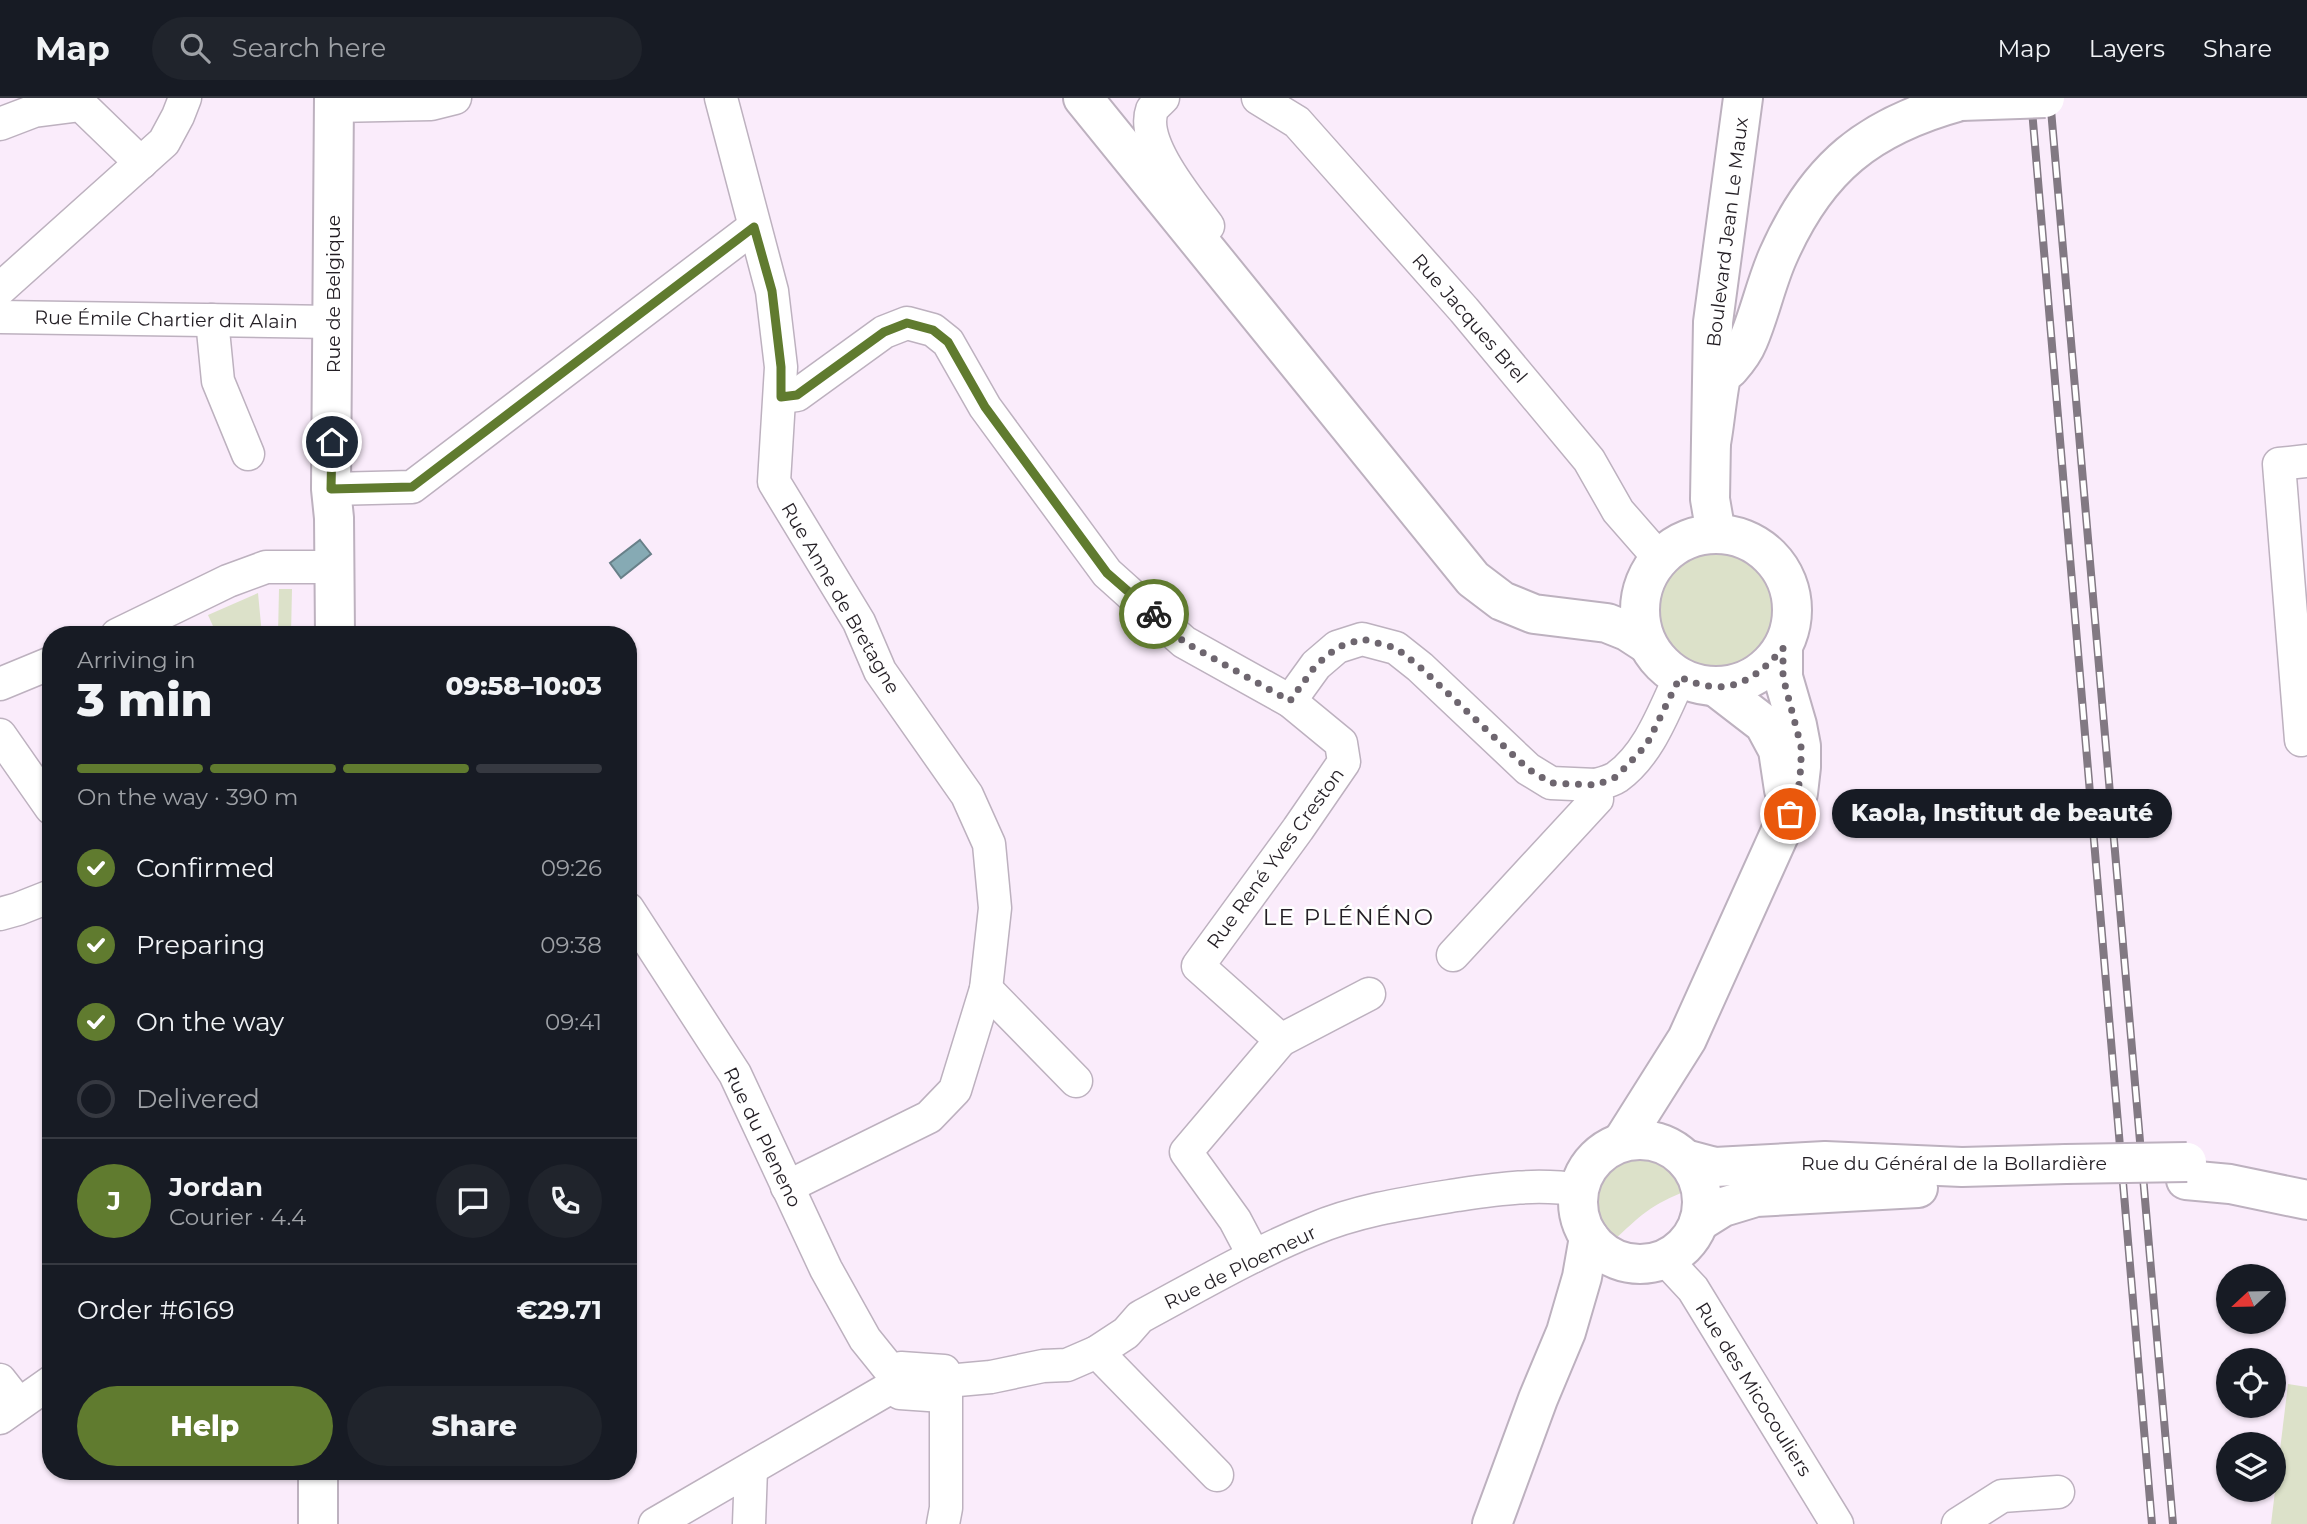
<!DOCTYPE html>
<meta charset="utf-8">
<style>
:root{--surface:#171b24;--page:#20242c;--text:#f1f3f6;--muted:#9ea1a6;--line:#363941;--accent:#607b2f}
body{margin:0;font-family:Montserrat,sans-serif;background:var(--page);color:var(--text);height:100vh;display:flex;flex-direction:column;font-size:26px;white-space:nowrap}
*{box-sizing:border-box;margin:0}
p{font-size:23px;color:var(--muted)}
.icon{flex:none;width:38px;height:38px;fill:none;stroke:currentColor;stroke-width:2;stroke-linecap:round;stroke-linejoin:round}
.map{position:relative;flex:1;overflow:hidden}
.drawer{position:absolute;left:42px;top:528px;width:595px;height:854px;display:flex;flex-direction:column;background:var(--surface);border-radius:28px;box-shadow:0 2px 5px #0004}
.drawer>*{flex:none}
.needle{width:46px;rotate:248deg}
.controls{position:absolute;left:2216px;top:1166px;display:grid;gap:14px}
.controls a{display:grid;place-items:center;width:70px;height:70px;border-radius:50%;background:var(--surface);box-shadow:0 2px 5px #0004;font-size:35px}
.pin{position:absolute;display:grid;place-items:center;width:60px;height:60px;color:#fff;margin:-30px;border:4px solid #fff;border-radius:50%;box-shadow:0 2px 7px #0007}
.courier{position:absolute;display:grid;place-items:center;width:70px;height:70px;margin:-35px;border:5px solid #607b2f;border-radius:50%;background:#fff;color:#222;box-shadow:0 2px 9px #0007}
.bubble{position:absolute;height:49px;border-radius:24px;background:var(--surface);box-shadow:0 2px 5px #0004;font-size:23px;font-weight:800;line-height:49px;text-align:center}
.headline em{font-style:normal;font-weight:800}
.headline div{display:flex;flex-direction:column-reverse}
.headline{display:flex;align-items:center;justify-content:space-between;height:119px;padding:0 35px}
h1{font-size:46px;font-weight:800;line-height:52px}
.bar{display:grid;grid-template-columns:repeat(4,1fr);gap:10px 7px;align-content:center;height:84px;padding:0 35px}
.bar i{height:9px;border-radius:5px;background:var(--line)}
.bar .active{background:var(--accent)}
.bar p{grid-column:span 4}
.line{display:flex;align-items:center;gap:18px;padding:0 35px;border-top:2px solid var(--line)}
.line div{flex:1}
.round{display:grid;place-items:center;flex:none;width:74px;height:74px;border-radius:37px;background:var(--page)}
ol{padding:0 35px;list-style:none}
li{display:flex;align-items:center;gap:21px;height:77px}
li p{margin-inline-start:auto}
li .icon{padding:7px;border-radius:50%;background:var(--accent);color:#fff;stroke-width:4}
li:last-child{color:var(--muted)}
li i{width:38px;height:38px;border:4px solid var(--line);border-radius:50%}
.primary-button{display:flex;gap:14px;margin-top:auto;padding:14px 35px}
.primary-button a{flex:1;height:80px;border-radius:42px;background:var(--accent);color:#fff;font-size:28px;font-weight:800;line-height:80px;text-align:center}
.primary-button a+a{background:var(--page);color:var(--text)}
header{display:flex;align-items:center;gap:42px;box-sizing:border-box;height:98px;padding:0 35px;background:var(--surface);border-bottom:2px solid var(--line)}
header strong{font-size:33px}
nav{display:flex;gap:38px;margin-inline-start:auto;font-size:24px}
.search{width:490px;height:63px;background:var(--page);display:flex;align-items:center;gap:18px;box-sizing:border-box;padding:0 24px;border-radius:38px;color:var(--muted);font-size:26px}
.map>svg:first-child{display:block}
</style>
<header>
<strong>Map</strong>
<div class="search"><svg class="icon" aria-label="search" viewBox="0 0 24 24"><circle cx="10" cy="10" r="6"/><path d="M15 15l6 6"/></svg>Search here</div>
<nav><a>Map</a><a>Layers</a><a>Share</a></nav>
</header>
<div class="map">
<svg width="2307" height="1426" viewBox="0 0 2307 1426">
<rect width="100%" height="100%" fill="#faecfb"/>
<g fill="#dce1c9">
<circle cx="1716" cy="512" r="61"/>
<polygon points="279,491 292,491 291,537 278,537"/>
<polygon points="258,495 262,537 217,537 208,517"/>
<path d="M1653,1057L1677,1073L1689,1092C1651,1106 1640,1118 1612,1144C1604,1134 1594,1123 1593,1109C1591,1088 1608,1063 1630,1058C1637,1057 1645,1058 1653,1057Z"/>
<polygon points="2288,1286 2307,1289 2307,1426 2271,1426"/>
</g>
<polygon fill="#86aab4" stroke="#688089" stroke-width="2" points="640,442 651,456 621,480 610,465"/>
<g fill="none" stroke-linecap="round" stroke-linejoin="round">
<g stroke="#bdb1bf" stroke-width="35">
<g id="minor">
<polyline points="721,0 772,193 781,269 774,384 859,524 880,573 967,697 989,746 995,810 986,891 955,992 929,1019 787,1089"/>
<path d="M1163,0C1159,4 1154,8 1152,12C1140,45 1189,102 1208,128"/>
<polyline points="1258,0 1297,24 1464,212 1589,362 1618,413 1660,461"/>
<polyline points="334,8 431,6 455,0"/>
<polyline points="0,26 34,13 81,7 141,65"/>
<polyline points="0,191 164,44 178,18 185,0"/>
<polyline points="0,219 332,224"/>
<polyline points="212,222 218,283 248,356"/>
<polyline points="781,299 797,297 884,234 907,225 933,232 948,244 985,309 1107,475 1184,544 1290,603 1341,645 1344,664 1298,731 1198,868 1281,942"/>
<polyline points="331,391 412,389 754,129"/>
<polyline points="117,537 228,483 266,469 320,469"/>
<polyline points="0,586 51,565"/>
<polyline points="1290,603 1316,567 1337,549 1362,541 1396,550 1420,569 1528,671 1551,685 1596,687"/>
<polyline points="0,637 51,710"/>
<polyline points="2301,642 2279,366 2307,363"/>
<polyline points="628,811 735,976 826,1171 865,1241 890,1272"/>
<polyline points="0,816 18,811 51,798"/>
<path d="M1453,857L1597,701L1596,687C1603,685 1611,683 1617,679C1649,656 1664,613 1680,579"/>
<polyline points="986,891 1076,983"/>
<polyline points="1254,1158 1235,1122 1186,1054 1281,942 1369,896"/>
<polyline points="1665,1161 1693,1191 1837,1426"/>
<polyline points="1097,1254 1217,1377"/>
<polyline points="901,1270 944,1273"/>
<polyline points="0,1282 18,1305"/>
<path d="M958,1282L991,1279L1043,1268L1067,1267L1097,1254L1126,1235L1140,1219C1196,1189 1252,1156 1311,1132C1358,1112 1407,1105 1457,1097C1498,1091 1537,1085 1579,1092"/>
<polyline points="900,1295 943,1298"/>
<polyline points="0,1320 51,1284"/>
<polyline points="655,1426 888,1291"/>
<polyline points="749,1426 751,1371"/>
<polyline points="943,1426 946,1410 946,1298"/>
<polyline points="1958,1426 2002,1398 2058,1394"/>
</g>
</g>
<g stroke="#bdb1bf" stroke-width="42">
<g id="major">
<polyline points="334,0 331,391 334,420 335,537"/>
<polyline points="1716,436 1710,401 1713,224 1743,0"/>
<circle cx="1716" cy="512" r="76"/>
<polyline points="1716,589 1764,626 1778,652 1784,692"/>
<circle cx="1640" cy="1104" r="62"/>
<polyline points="1622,1044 1687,941 1798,695 1801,669 1801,648 1797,627 1783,579 1783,550"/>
<polyline points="1685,1061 1715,1069 1825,1063 1962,1069 2066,1066"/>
<polyline points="2186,1082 2230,1086 2307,1102"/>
<polyline points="1699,1124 1723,1109 1756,1099 1918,1090"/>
<polyline points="318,1426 318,1374"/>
<polyline points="1492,1426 1538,1301 1566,1234 1582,1179 1589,1139"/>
</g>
</g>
<g stroke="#bdb1bf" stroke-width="42">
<g id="highway">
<polyline points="1083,0 1473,481 1502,503 1534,516 1607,525 1627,533 1647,546"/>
<path d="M1711,345C1714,332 1718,286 1722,277C1723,276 1730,270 1730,270C1737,262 1744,253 1748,243C1760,215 1766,185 1778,158C1817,69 1869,28 1961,3"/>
</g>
</g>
<use href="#minor" stroke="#fff" stroke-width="32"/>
<use href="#major" stroke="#fff" stroke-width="38"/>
<use href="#highway" stroke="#fff" stroke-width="38"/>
<g stroke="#827983" stroke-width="8">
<g id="rail">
<polyline points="2031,0 2152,1426"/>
<polyline points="2050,0 2173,1426"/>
</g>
</g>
<use href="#rail" stroke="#fff" stroke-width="5" stroke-dasharray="16" stroke-linecap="butt"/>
<g stroke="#bdb1bf" stroke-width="42" stroke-linecap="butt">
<polyline id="major-bridge" points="2066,1066 2187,1064"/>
</g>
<g stroke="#bdb1bf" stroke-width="42" stroke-linecap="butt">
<polyline id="highway-bridge" points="1961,3 2045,0"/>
</g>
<use href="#major-bridge" stroke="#fff" stroke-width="38"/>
<use href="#highway-bridge" stroke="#fff" stroke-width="38"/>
</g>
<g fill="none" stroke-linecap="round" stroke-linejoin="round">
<path stroke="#6e666f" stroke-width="7" stroke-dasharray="0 12.6" d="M1154,516L1184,544L1290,603L1316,567L1338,549L1362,541L1396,550L1420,569L1528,671L1551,685L1596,687L1616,679L1640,654L1649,642L1680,579C1725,600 1752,586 1783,550V579L1801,648V668L1798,695L1790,716"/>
<polyline stroke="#607b2f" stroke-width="9" points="332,344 331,391 412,389 754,129 772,193 781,269 781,299 797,297 884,234 907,225 933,232 948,244 985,309 1107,475 1154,516"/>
</g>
<g text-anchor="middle" stroke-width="5" stroke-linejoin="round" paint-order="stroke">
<g font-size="19" fill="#231e24" stroke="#fff">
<text transform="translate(1727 134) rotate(-83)" y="7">Boulevard Jean Le Maux</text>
<text transform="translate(333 196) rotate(-90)" y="7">Rue de Belgique</text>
<text transform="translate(1470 220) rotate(49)" y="7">Rue Jacques Brel</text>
<text transform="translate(166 221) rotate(1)" y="7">Rue Émile Chartier dit Alain</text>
<text transform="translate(841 500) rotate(60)" y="7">Rue Anne de Bretagne</text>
<text transform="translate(1275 760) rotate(-54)" y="7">Rue René Yves Creston</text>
<text transform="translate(763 1039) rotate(64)" y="7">Rue du Pleneno</text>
<text x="1954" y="1072">Rue du Général de la Bollardière</text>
<text transform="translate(1240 1169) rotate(-26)" y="7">Rue de Ploemeur</text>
<text transform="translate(1754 1291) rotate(58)" y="7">Rue des Micocouliers</text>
</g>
<g font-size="23" letter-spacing="2" fill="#231e24" stroke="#fff">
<text x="1349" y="827">LE PLÉNÉNO</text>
</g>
</g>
</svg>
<div class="controls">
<a><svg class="needle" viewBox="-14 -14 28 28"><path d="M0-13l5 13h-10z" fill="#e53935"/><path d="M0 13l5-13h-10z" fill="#9ea1a6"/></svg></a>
<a><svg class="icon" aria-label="locate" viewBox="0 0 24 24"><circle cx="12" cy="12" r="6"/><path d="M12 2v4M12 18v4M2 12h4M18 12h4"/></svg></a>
<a><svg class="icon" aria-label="layers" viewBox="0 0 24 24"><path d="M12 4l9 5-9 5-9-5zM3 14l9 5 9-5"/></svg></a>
</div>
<div class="pin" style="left:1790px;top:716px;background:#ea580c"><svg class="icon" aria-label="bag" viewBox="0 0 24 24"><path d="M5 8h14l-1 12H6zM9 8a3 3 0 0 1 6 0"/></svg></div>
<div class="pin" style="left:332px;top:344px;background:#1f2937"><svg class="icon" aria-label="home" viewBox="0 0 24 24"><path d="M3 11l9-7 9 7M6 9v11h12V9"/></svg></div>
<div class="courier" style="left:1154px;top:516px"><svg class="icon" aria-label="bike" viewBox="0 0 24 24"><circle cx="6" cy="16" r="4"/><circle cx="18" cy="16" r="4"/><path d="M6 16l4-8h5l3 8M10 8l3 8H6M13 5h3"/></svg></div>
<div class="bubble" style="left:1832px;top:691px;width:340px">Kaola, Institut de beauté</div>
<section class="drawer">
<div class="headline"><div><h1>3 min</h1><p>Arriving in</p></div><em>09:58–10:03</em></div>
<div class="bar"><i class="active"></i><i class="active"></i><i class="active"></i><i></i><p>On the way · 390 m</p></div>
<ol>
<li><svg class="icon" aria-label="check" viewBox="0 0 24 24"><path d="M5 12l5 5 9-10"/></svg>Confirmed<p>09:26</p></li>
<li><svg class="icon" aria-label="check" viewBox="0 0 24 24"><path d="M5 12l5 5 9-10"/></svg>Preparing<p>09:38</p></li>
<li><svg class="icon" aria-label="check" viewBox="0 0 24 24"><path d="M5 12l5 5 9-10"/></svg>On the way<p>09:41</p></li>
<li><i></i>Delivered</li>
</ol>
<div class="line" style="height:126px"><b class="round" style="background:var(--accent);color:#fff">J</b><div><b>Jordan</b><p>Courier · 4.4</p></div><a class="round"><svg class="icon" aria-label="chat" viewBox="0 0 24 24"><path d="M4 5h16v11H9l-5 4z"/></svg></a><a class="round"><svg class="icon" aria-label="phone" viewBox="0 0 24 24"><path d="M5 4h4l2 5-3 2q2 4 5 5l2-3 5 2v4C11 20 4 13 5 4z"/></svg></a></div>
<div class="line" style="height:91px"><div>Order #6169</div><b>€29.71</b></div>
<div class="primary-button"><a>Help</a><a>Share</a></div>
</section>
</div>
